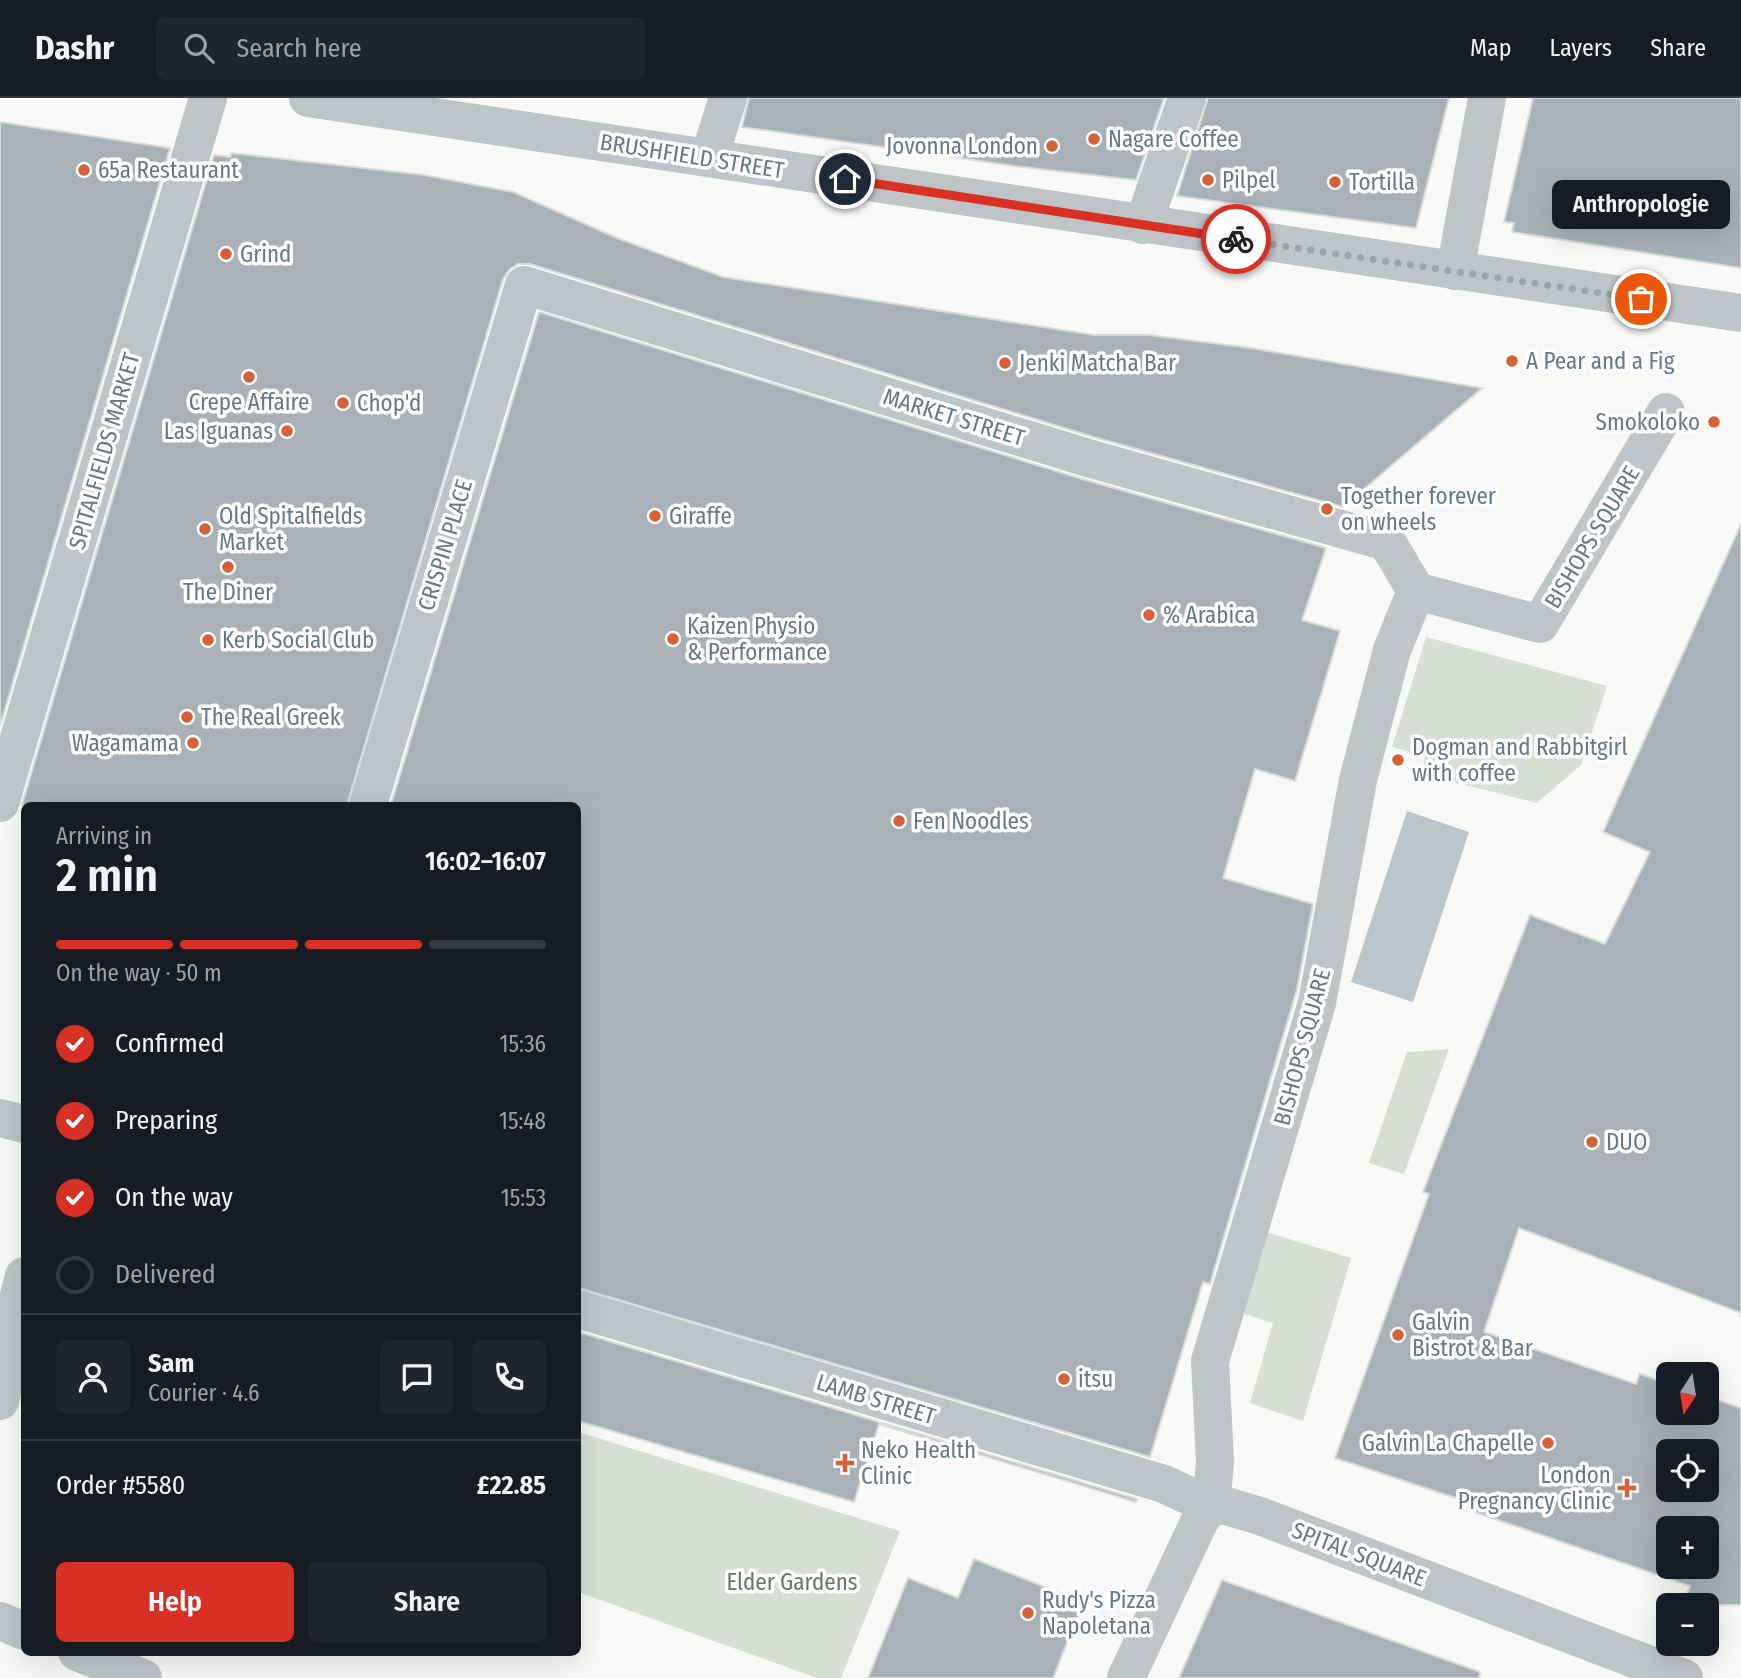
<!DOCTYPE html>
<meta charset="utf-8">
<style>
:root{--surface:#171b24;--page:#20242c;--text:#f1f3f6;--muted:#9ea1a6;--line:#363941;--accent:#d93025}
body{margin:0;font-family:"Fira Sans Condensed",sans-serif;background:var(--page);color:var(--text);height:100vh;display:flex;flex-direction:column;font-size:26px;white-space:nowrap}
*{box-sizing:border-box;margin:0}
p{font-size:23px;color:var(--muted)}
.icon{flex:none;width:38px;height:38px;fill:none;stroke:currentColor;stroke-width:2;stroke-linecap:round;stroke-linejoin:round}
.map{position:relative;flex:1;overflow:hidden}
.panel{position:absolute;left:21px;top:704px;width:560px;height:854px;display:flex;flex-direction:column;background:var(--surface);border-radius:10px;box-shadow:0 7px 28px #0002}
.panel>*{flex:none}
.needle{width:46px;rotate:192deg}
.controls{position:absolute;left:1656px;top:1264px;display:grid;gap:14px}
.controls a{display:grid;place-items:center;width:63px;height:63px;border-radius:10px;background:var(--surface);box-shadow:0 7px 28px #0002;font-size:35px}
.pin{position:absolute;display:grid;place-items:center;width:60px;height:60px;color:#fff;margin:-30px;border:4px solid #fff;border-radius:50%;box-shadow:0 2px 7px #0007}
.courier{position:absolute;display:grid;place-items:center;width:70px;height:70px;margin:-35px;border:5px solid #d93025;border-radius:50%;background:#fff;color:#222;box-shadow:0 2px 9px #0007}
.bubble{position:absolute;height:49px;border-radius:10px;background:var(--surface);box-shadow:0 7px 28px #0002;font-size:23px;font-weight:600;line-height:49px;text-align:center}
.headline em{font-style:normal;font-weight:600}
.headline div{display:flex;flex-direction:column-reverse}
.headline{display:flex;align-items:center;justify-content:space-between;height:119px;padding:0 35px}
h1{font-size:46px;font-weight:600;line-height:52px}
.bar{display:grid;grid-template-columns:repeat(4,1fr);gap:10px 7px;align-content:center;height:84px;padding:0 35px}
.bar i{height:9px;border-radius:5px;background:var(--line)}
.bar .selected{background:var(--accent)}
.bar p{grid-column:span 4}
.line{display:flex;align-items:center;gap:18px;padding:0 35px;border-top:2px solid var(--line)}
.line div{flex:1}
.round{display:grid;place-items:center;flex:none;width:74px;height:74px;border-radius:10px;background:var(--page)}
ol{padding:0 35px;list-style:none}
li{display:flex;align-items:center;gap:21px;height:77px}
li p{margin-inline-start:auto}
li .icon{padding:7px;border-radius:50%;background:var(--accent);color:#fff;stroke-width:4}
li:last-child{color:var(--muted)}
li i{width:38px;height:38px;border:4px solid var(--line);border-radius:50%}
.primary-button{display:flex;gap:14px;margin-top:auto;padding:14px 35px}
.primary-button a{flex:1;height:80px;border-radius:10px;background:var(--accent);color:#fff;font-size:28px;font-weight:600;line-height:80px;text-align:center}
.primary-button a+a{background:var(--page);color:var(--text)}
header{display:flex;align-items:center;gap:42px;box-sizing:border-box;height:98px;padding:0 35px;background:var(--surface);border-bottom:2px solid var(--line)}
header strong{font-size:33px}
nav{display:flex;gap:38px;margin-inline-start:auto;font-size:24px}
.search{width:490px;height:63px;background:var(--page);display:flex;align-items:center;gap:18px;box-sizing:border-box;padding:0 24px;border-radius:10px;color:var(--muted);font-size:26px}
.map>svg:first-child{display:block}
</style>
<header>
<strong>Dashr</strong>
<div class="search"><svg class="icon" aria-label="search" viewBox="0 0 24 24"><circle cx="10" cy="10" r="6"/><path d="M15 15l6 6"/></svg>Search here</div>
<nav><a>Map</a><a>Layers</a><a>Share</a></nav>
</header>
<div class="map">
<svg width="1741" height="1580" viewBox="0 0 1741 1580">
<rect width="100%" height="100%" fill="#f8f8f6"/>
<g fill="#d8ddd5">
<polygon points="1426,539 1607,588 1581,667 1537,705 1422,676 1425,658 1392,649"/>
<polygon points="1449,951 1404,1076 1369,1065 1407,954"/>
<polygon points="1263,1133 1351,1160 1303,1323 1250,1305 1273,1225 1235,1213"/>
<polygon points="578,1334 900,1433 841,1580 817,1580 578,1494"/>
</g>
<polygon fill="#bbc5ca" points="1407,713 1469,734 1413,904 1351,884"/>
<g fill="#a9b1b6" stroke="#dadad8" stroke-width="2" fill-rule="evenodd">
<polygon points="749,0 1164,0 1136,82 1022,69 742,29"/>
<polygon points="1208,0 1449,0 1416,130 1177,98"/>
<polygon points="1533,0 1741,0 1741,170 1512,134 1514,125 1504,124"/>
<polygon points="0,24 170,50 0,628"/>
<polygon points="232,55 424,77 513,94 617,140 723,179 1094,237 1149,237 1251,250 1482,290 1343,409 1094,339 530,166 518,166 510,171 503,181 347,707 22,707 214,57 230,59"/>
<polygon points="539,214 1082,381 1326,450 1302,522 1340,533 1295,683 1255,671 1223,780 1313,806 1297,891 1210,1186 1203,1184 1150,1359 578,1190 578,707 391,707"/>
<path d="M1741,426V1215L1519,1130L1484,1234L1636,1286L1640,1276L1668,1286V1314H1706V1298L1741,1310V1507H1683L1690,1488L1469,1412L1471,1405L1335,1360L1429,1096L1423,1094L1530,817L1605,846L1650,754L1603,734ZM1668,1353H1706V1391H1668ZM1668,1430H1706V1468H1668Z"/>
<polygon points="578,1234 1137,1401 1136,1404 879,1326 854,1404 578,1323"/>
<polygon points="974,1461 1083,1504 1053,1580 868,1580 908,1480 958,1500"/>
<polygon points="1222,1482 1480,1574 1479,1580 1179,1580"/>
</g>
<g fill="none" stroke-linecap="round" stroke-linejoin="round">
<g stroke="#bfc4c7" stroke-width="38">
<polyline points="0,705 208,0"/>
<polyline points="368,707 524,187 1088,360 1387,444 1416,493 1540,526 1666,314"/>
<polyline points="578,1211 1164,1386 1211,1408 1215,1365 1210,1263 1317,905 1358,682 1392,552 1416,493"/>
</g>
<g stroke="#bfc4c7" stroke-width="38">
<polyline points="308,0 1741,215"/>
<polyline points="709,60 728,0"/>
<polyline points="1143,127 1187,0"/>
<polyline points="1455,173 1487,0"/>
<polyline points="0,1020 24,1026"/>
<polyline points="0,1303 9,1268 7,1244 24,1178"/>
<polyline points="0,1523 24,1533"/>
<polyline points="77,1554 143,1580"/>
<polyline points="1126,1580 1200,1422 1211,1408 1226,1408 1260,1418 1684,1580"/>
</g>
</g>
<g fill="none" stroke-linecap="round" stroke-linejoin="round">
<polyline stroke="#9ba5ad" stroke-width="7" stroke-dasharray="0 12.6" points="1236,141 1641,201"/>
<polyline stroke="#d93025" stroke-width="9" points="845,81 1236,141"/>
</g>
<g fill="#d85f36" stroke="#fff" stroke-width="2.5">
<circle cx="1094" cy="41" r="7"/>
<circle cx="1052" cy="48" r="7"/>
<circle cx="84" cy="72" r="7"/>
<circle cx="1208" cy="82" r="7"/>
<circle cx="1335" cy="84" r="7"/>
<circle cx="226" cy="156" r="7"/>
<circle cx="1512" cy="263" r="7"/>
<circle cx="1005" cy="265" r="7"/>
<circle cx="249" cy="279" r="7"/>
<circle cx="343" cy="305" r="7"/>
<circle cx="1714" cy="324" r="7"/>
<circle cx="287" cy="333" r="7"/>
<circle cx="1327" cy="411" r="7"/>
<circle cx="655" cy="418" r="7"/>
<circle cx="205" cy="431" r="7"/>
<circle cx="228" cy="469" r="7"/>
<circle cx="1149" cy="517" r="7"/>
<circle cx="673" cy="541" r="7"/>
<circle cx="208" cy="542" r="7"/>
<circle cx="187" cy="619" r="7"/>
<circle cx="193" cy="645" r="7"/>
<circle cx="1398" cy="662" r="7"/>
<circle cx="899" cy="723" r="7"/>
<circle cx="1592" cy="1044" r="7"/>
<circle cx="1398" cy="1237" r="7"/>
<circle cx="1064" cy="1281" r="7"/>
<circle cx="1548" cy="1345" r="7"/>
<path d="M841.5 1354.5h7v7h7v7h-7v7h-7v-7h-7v-7h7z"/>
<path d="M1623.5 1379.5h7v7h7v7h-7v7h-7v-7h-7v-7h7z"/>
<circle cx="1028" cy="1515" r="7"/>
</g>
<g text-anchor="middle" stroke-width="7" stroke-linejoin="round" paint-order="stroke">
<g font-size="23" fill="#697885" stroke="#fff" text-anchor="start">
<text x="1108" y="49">Nagare Coffee</text>
<text x="1038" y="56" text-anchor="end">Jovonna London</text>
<text x="98" y="80">65a Restaurant</text>
<text x="1222" y="90">Pilpel</text>
<text x="1349" y="92">Tortilla</text>
<text x="240" y="164">Grind</text>
<text x="1526" y="271">A Pear and a Fig</text>
<text x="1019" y="273">Jenki Matcha Bar</text>
<text x="249" y="312" text-anchor="middle">Crepe Affaire</text>
<text x="357" y="313">Chop'd</text>
<text x="1700" y="332" text-anchor="end">Smokoloko</text>
<text x="273" y="341" text-anchor="end">Las Iguanas</text>
<text x="1341" y="406">Together forever<tspan x="1341" dy="26">on wheels</tspan></text>
<text x="219" y="426">Old Spitalfields<tspan x="219" dy="26">Market</tspan></text>
<text x="669" y="426">Giraffe</text>
<text x="228" y="502" text-anchor="middle">The Diner</text>
<text x="1163" y="525">% Arabica</text>
<text x="687" y="536">Kaizen Physio<tspan x="687" dy="26">&amp; Performance</tspan></text>
<text x="222" y="550">Kerb Social Club</text>
<text x="201" y="627">The Real Greek</text>
<text x="179" y="653" text-anchor="end">Wagamama</text>
<text x="1412" y="657">Dogman and Rabbitgirl<tspan x="1412" dy="26">with coffee</tspan></text>
<text x="913" y="731">Fen Noodles</text>
<text x="1606" y="1052">DUO</text>
<text x="1412" y="1232">Galvin<tspan x="1412" dy="26">Bistrot &amp; Bar</tspan></text>
<text x="1078" y="1289">itsu</text>
<text x="1534" y="1353" text-anchor="end">Galvin La Chapelle</text>
<text x="861" y="1360">Neko Health<tspan x="861" dy="26">Clinic</tspan></text>
<text x="1611" y="1385" text-anchor="end">London<tspan x="1611" dy="26">Pregnancy Clinic</tspan></text>
<text x="1042" y="1510">Rudy's Pizza<tspan x="1042" dy="26">Napoletana</tspan></text>
</g>
<g font-size="23" fill="#697885" stroke="#fff">
<text transform="translate(692 58) rotate(9)" y="8">BRUSHFIELD STREET</text>
<text transform="translate(954 319) rotate(17)" y="8">MARKET STREET</text>
<text transform="translate(104 353) rotate(-74)" y="8">SPITALFIELDS MARKET</text>
<text transform="translate(1592 439) rotate(-59)" y="8">BISHOPS SQUARE</text>
<text transform="translate(445 447) rotate(-73)" y="8">CRISPIN PLACE</text>
<text transform="translate(1302 949) rotate(-75)" y="8">BISHOPS SQUARE</text>
<text transform="translate(876 1301) rotate(17)" y="8">LAMB STREET</text>
<text transform="translate(1359 1456) rotate(21)" y="8">SPITAL SQUARE</text>
</g>
<g font-size="23" fill="#667764" stroke="#fff">
<text x="792" y="1492">Elder Gardens</text>
</g>
</g>
</svg>
<div class="controls">
<a><svg class="needle" viewBox="-14 -14 28 28"><path d="M0-13l5 13h-10z" fill="#e53935"/><path d="M0 13l5-13h-10z" fill="#9ea1a6"/></svg></a>
<a><svg class="icon" aria-label="locate" viewBox="0 0 24 24"><circle cx="12" cy="12" r="6"/><path d="M12 2v4M12 18v4M2 12h4M18 12h4"/></svg></a>
<a>+</a>
<a>−</a>
</div>
<div class="pin" style="left:1641px;top:201px;background:#ea580c"><svg class="icon" aria-label="bag" viewBox="0 0 24 24"><path d="M5 8h14l-1 12H6zM9 8a3 3 0 0 1 6 0"/></svg></div>
<div class="pin" style="left:845px;top:81px;background:#1f2937"><svg class="icon" aria-label="home" viewBox="0 0 24 24"><path d="M3 11l9-7 9 7M6 9v11h12V9"/></svg></div>
<div class="courier" style="left:1236px;top:141px"><svg class="icon" aria-label="bike" viewBox="0 0 24 24"><circle cx="6" cy="16" r="4"/><circle cx="18" cy="16" r="4"/><path d="M6 16l4-8h5l3 8M10 8l3 8H6M13 5h3"/></svg></div>
<div class="bubble" style="left:1552px;top:82px;width:178px">Anthropologie</div>
<section class="panel">
<div class="headline"><div><h1>2 min</h1><p>Arriving in</p></div><em>16:02–16:07</em></div>
<div class="bar"><i class="selected"></i><i class="selected"></i><i class="selected"></i><i></i><p>On the way · 50 m</p></div>
<ol>
<li><svg class="icon" aria-label="check" viewBox="0 0 24 24"><path d="M5 12l5 5 9-10"/></svg>Confirmed<p>15:36</p></li>
<li><svg class="icon" aria-label="check" viewBox="0 0 24 24"><path d="M5 12l5 5 9-10"/></svg>Preparing<p>15:48</p></li>
<li><svg class="icon" aria-label="check" viewBox="0 0 24 24"><path d="M5 12l5 5 9-10"/></svg>On the way<p>15:53</p></li>
<li><i></i>Delivered</li>
</ol>
<div class="line" style="height:126px"><a class="round"><svg class="icon" aria-label="person" viewBox="0 0 24 24"><circle cx="12" cy="8" r="4"/><path d="M4 21q1-7 8-7t8 7"/></svg></a><div><b>Sam</b><p>Courier · 4.6</p></div><a class="round"><svg class="icon" aria-label="chat" viewBox="0 0 24 24"><path d="M4 5h16v11H9l-5 4z"/></svg></a><a class="round"><svg class="icon" aria-label="phone" viewBox="0 0 24 24"><path d="M5 4h4l2 5-3 2q2 4 5 5l2-3 5 2v4C11 20 4 13 5 4z"/></svg></a></div>
<div class="line" style="height:91px"><div>Order #5580</div><b>£22.85</b></div>
<div class="primary-button"><a>Help</a><a>Share</a></div>
</section>
</div>
